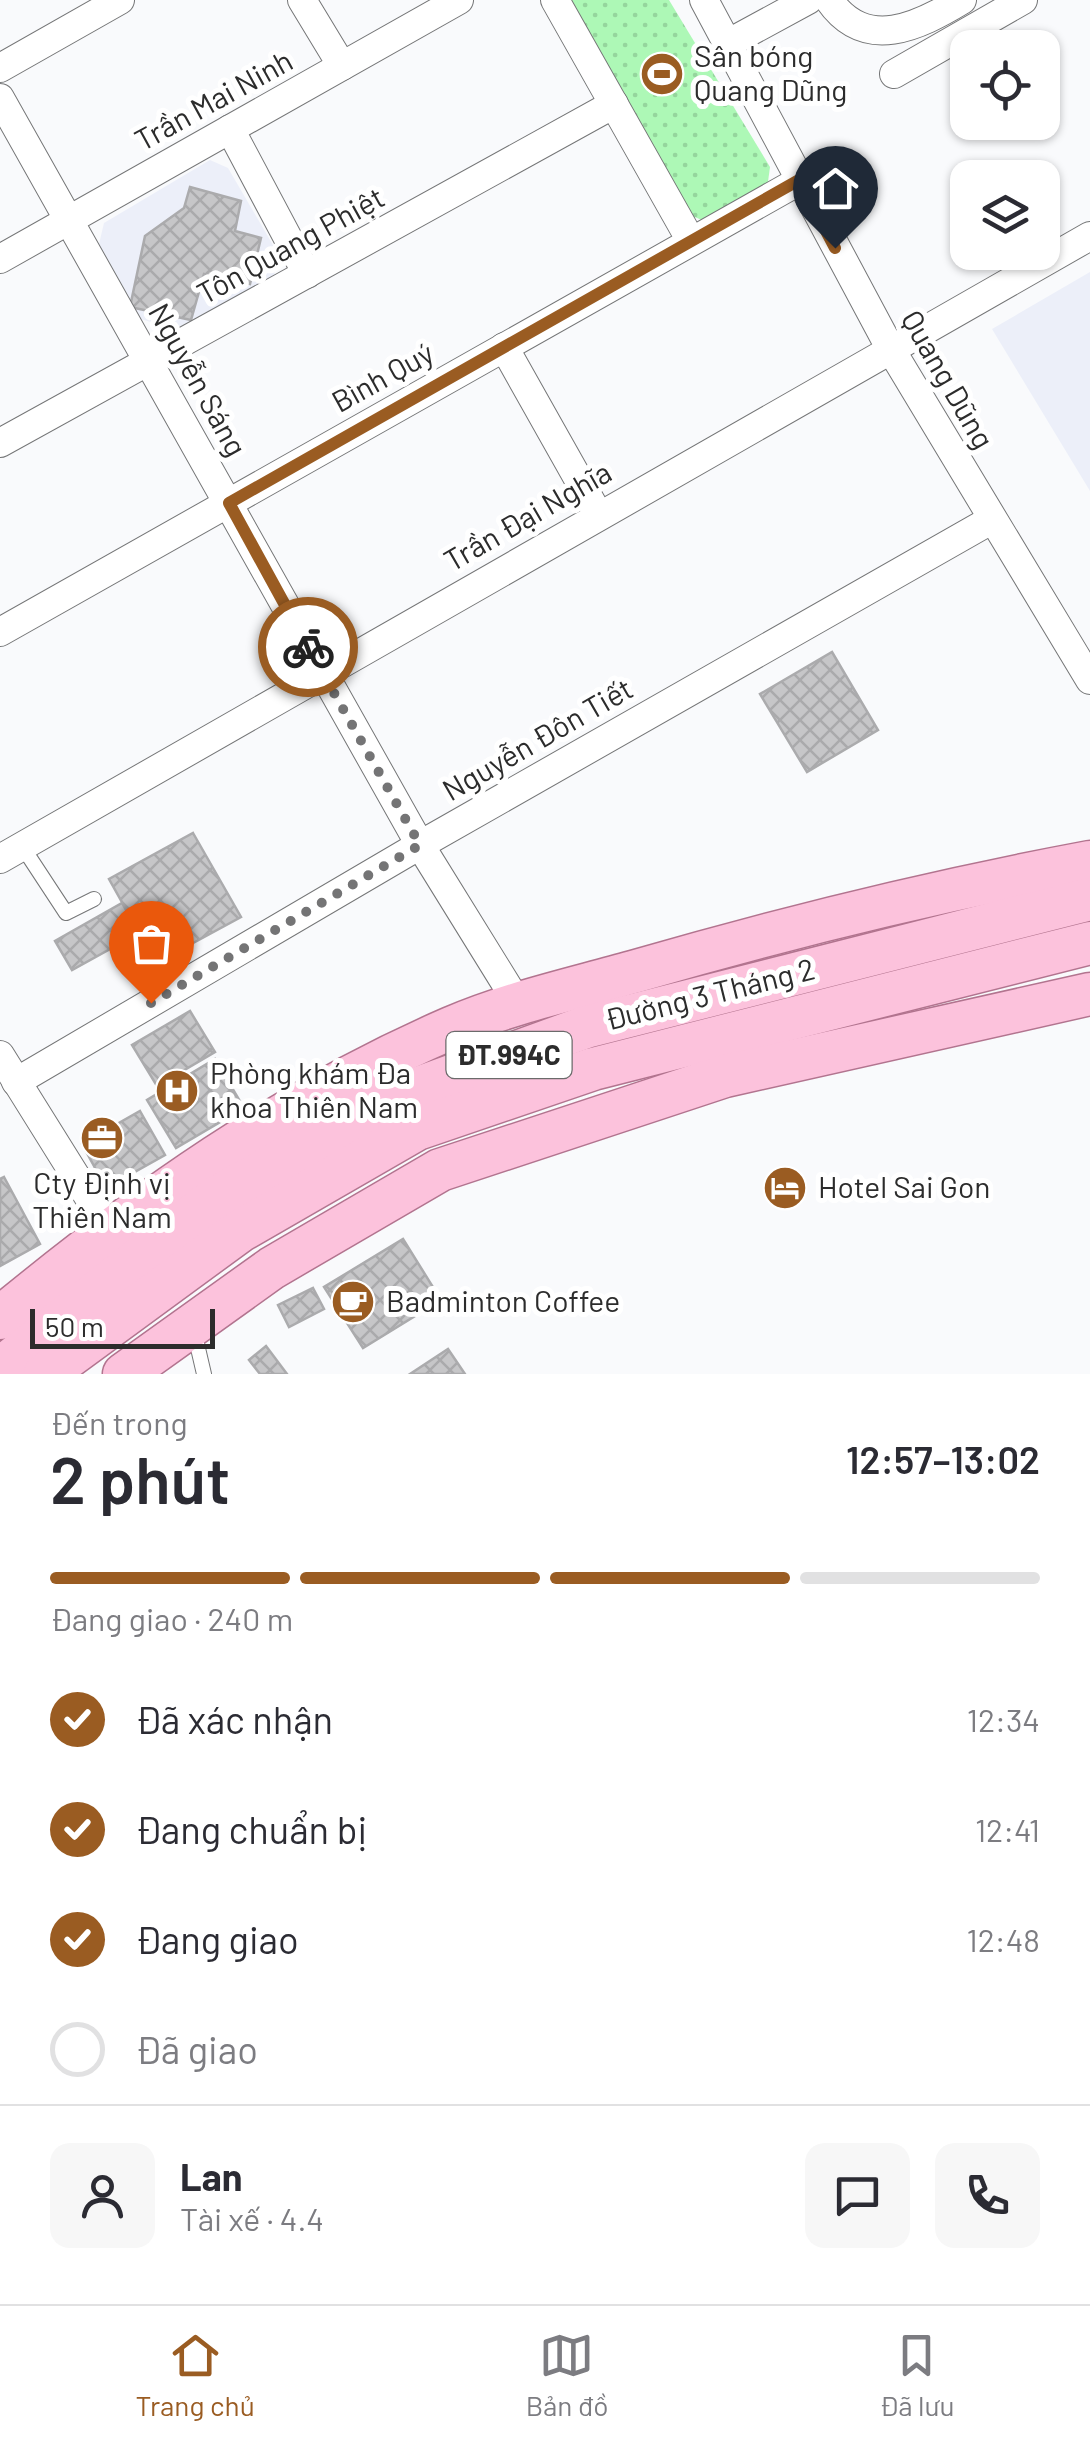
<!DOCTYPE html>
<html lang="vi">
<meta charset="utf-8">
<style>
:root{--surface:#fff;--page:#f7f7f7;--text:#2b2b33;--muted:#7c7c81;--line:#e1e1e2;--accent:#9a5c22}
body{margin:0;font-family:Barlow,sans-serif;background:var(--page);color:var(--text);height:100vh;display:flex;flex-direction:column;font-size:38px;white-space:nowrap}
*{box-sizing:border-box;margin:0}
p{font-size:32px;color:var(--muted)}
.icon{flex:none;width:55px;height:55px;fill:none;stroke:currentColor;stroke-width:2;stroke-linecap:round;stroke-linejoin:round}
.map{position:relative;height:1374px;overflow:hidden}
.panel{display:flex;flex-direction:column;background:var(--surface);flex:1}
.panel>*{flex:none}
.tools{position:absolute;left:950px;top:30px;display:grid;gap:20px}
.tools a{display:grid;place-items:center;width:110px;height:110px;border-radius:20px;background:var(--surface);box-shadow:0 2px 8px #0004;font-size:50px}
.scale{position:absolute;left:30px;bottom:25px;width:185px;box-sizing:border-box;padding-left:10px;border:5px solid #2c2c2c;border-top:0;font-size:28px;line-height:35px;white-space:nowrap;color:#2c2c2c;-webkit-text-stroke:8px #fff;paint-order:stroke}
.pin{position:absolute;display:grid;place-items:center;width:85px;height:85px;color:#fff;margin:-102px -42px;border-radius:50% 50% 50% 0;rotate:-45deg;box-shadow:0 0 10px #0007}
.pin .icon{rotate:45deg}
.courier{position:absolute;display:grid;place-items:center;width:100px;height:100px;margin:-50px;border:8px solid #9a5c22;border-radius:50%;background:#fff;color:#222;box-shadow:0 2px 12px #0007}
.head em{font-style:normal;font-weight:600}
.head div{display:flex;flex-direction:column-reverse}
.head{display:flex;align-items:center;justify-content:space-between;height:170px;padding:0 50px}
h1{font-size:65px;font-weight:600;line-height:75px}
.bar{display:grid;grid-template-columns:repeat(4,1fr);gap:15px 10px;align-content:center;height:120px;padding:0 50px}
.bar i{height:12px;border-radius:8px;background:var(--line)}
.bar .selected{background:var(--accent)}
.bar p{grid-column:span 4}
.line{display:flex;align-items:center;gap:25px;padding:0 50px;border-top:2px solid var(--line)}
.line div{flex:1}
.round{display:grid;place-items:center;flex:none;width:105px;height:105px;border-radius:20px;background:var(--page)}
ol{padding:0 50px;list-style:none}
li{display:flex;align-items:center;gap:30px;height:110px}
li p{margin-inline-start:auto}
li .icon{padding:10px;border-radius:50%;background:var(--accent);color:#fff;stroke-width:4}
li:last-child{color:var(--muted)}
li i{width:55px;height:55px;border:5px solid var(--line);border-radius:50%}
.menu{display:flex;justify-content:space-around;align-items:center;height:140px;border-top:2px solid var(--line);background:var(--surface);font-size:28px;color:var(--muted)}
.menu a{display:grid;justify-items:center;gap:5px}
.menu .selected{color:var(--accent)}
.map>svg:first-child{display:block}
</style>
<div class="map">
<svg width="1090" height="1374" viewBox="0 0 1090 1374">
<defs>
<pattern id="park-dots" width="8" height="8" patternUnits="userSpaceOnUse" patternTransform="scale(2.5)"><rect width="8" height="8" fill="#adf8b6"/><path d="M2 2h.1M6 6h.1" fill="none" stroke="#95d59d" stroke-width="1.8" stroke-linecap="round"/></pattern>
<pattern id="building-cross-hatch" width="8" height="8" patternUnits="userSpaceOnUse" patternTransform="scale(2.5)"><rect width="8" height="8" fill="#c6c6c8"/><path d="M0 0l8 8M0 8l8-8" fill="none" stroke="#aaaaac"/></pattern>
</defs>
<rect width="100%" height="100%" fill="#f9fafc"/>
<g fill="#eceff9">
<polygon points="210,160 228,168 277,252 274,277 175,329 137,318 99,244 104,223"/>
<polygon points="1090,272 1090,491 992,329"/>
</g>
<polygon fill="url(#park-dots)" points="567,0 669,0 770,167 767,189 707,222 687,214"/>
<g fill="url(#building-cross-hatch)" stroke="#ababad" stroke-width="2.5">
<polygon points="190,187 241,201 235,231 261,238 250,284 204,274 191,320 130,307 145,236 184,208"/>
<polygon points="832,652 878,730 807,772 760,694"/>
<polygon points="193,833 241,917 156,963 109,879"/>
<polygon points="122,903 139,933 72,970 55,941"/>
<polygon points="190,1011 215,1052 157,1086 132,1045"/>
<polygon points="215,1059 244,1108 176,1148 147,1100"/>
<polygon points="140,1111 165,1155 106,1188 82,1144"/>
<polygon points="4,1177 40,1244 0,1266 0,1179"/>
<polygon points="403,1239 441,1300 363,1348 324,1287"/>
<polygon points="313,1288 324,1309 289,1327 278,1305"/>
<polygon points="266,1346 287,1374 260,1374 249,1360"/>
<polygon points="448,1349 465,1374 410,1374"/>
</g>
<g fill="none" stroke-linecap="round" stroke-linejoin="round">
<g stroke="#757677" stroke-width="16">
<g id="service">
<polyline points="22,846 66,913 94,899"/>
<polyline points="194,1331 204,1374"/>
</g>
</g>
<g stroke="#757677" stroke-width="30">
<g id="minor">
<polyline points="302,0 342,66"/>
<polyline points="555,0 691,241"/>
<polyline points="704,0 890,348 1090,680"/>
<path d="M829,0C866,53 919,26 962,0"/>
<polyline points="727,44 808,0"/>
<polyline points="0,68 120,0"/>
<polyline points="894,74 1023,0"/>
<polyline points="0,98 420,845 519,1005"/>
<polyline points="230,129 307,274"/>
<polyline points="0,259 459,0"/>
<polyline points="504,347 598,514"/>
<polyline points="0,443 614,104"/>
<polyline points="0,632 799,181"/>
<polyline points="0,859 1090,236"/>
<polyline points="0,1055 108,1228"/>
<polyline points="16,1082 420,845 991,520"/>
</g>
</g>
<g stroke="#b2748f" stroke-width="45">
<g id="primary">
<path d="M0,1318C139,1203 285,1100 451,1028C509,1003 573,989 633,972C784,928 935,891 1090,862"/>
<polyline points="0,1369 214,1199 391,1098 586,1027 1090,899"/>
<polyline points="45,1374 240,1231 417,1129 593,1069 1090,943"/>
<polyline points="124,1374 272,1268 440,1170 725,1076 1090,994"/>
</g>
</g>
<use href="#service" stroke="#fff" stroke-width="14"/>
<use href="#minor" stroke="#fff" stroke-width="28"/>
<use href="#primary" stroke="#fcc2dc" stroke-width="42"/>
</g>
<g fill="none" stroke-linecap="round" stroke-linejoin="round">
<polyline stroke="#747475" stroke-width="10" stroke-dasharray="0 18" points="151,1003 420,845 308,647"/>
<polyline stroke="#9a5c22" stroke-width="12" points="308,647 229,503 799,180 835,248"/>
</g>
<defs>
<g id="stadium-disc" transform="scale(2.25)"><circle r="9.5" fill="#9a5c22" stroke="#fff"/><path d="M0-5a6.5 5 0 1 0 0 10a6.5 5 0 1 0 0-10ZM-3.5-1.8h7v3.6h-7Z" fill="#fff"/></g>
<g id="hospital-disc" transform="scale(2.25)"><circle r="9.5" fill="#9a5c22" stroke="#fff"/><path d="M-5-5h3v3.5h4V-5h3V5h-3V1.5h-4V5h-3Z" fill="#fff"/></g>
<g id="office-disc" transform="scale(2.25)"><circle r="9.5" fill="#9a5c22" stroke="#fff"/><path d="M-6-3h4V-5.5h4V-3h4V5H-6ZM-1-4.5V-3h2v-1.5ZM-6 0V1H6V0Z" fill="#fff"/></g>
<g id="hotel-disc" transform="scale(2.25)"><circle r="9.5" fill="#9a5c22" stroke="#fff"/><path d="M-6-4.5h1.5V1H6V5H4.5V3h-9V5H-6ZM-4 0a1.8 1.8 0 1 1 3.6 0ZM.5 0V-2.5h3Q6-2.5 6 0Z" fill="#fff"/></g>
<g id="cafe-disc" transform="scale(2.25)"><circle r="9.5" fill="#9a5c22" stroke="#fff"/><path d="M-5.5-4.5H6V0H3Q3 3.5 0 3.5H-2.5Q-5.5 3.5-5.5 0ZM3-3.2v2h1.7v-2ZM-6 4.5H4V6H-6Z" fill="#fff"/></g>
</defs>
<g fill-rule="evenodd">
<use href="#stadium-disc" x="662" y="74"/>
<use href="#hospital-disc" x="177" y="1091"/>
<use href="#office-disc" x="102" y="1138"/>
<use href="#hotel-disc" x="785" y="1188"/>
<use href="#cafe-disc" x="353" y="1302"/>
</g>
<g text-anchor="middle" stroke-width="10" stroke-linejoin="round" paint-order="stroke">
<rect fill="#fff" stroke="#6b6b6b" stroke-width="2.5" x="446.5" y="1032" width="125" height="46" rx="8"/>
<g font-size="28" font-weight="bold" fill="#2c2c2c">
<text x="509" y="1065">ĐT.994C</text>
</g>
<g font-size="30" fill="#2c2c2c" stroke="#fff" text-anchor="start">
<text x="694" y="67">Sân bóng<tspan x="694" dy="34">Quang Dũng</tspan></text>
<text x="210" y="1084">Phòng khám Đa<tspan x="210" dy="34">khoa Thiên Nam</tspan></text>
<text x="102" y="1194" text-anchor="middle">Cty Định vị<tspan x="102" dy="34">Thiên Nam</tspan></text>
<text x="818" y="1198">Hotel Sai Gon</text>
<text x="386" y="1312">Badminton Coffee</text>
</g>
<g font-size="30" fill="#2c2c2c" stroke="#fff">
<text transform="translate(214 101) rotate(-29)" y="10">Trần Mai Ninh</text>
<text transform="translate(291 246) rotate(-29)" y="10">Tôn Quang Phiệt</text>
<text transform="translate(383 378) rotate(-29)" y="10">Bình Quý</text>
<text transform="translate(197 380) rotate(61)" y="10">Nguyễn Sáng</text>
<text transform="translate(947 380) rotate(60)" y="10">Quang Dũng</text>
<text transform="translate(528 517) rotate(-30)" y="10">Trần Đại Nghĩa</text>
<text transform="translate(538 740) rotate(-30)" y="10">Nguyễn Đôn Tiết</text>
<text transform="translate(710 995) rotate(-14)" y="10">Đường 3 Tháng 2</text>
</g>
</g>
</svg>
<div class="tools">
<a><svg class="icon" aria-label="locate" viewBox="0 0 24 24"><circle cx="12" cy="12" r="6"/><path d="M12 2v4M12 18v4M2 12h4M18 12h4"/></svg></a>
<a><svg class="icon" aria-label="layers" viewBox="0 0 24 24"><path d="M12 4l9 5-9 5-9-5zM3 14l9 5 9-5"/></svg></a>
</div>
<div class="scale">50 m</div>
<div class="pin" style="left:151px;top:1003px;background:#ea580c"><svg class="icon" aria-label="bag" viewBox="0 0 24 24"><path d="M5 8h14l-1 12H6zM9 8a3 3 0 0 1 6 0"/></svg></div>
<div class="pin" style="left:835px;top:248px;background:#1f2937"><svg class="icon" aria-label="home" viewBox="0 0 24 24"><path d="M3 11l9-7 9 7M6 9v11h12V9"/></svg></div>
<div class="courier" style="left:308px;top:647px"><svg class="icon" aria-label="bike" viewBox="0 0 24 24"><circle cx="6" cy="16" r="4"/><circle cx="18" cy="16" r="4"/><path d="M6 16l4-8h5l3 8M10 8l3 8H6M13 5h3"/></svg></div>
</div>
<section class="panel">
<div class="head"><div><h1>2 phút</h1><p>Đến trong</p></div><em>12:57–13:02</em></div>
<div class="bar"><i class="selected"></i><i class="selected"></i><i class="selected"></i><i></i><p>Đang giao · 240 m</p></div>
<ol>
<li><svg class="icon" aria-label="check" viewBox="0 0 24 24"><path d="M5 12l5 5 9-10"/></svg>Đã xác nhận<p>12:34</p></li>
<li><svg class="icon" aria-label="check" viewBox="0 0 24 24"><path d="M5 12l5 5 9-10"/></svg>Đang chuẩn bị<p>12:41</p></li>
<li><svg class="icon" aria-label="check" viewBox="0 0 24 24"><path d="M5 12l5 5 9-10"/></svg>Đang giao<p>12:48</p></li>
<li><i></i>Đã giao</li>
</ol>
<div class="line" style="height:180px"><a class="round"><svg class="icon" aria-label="person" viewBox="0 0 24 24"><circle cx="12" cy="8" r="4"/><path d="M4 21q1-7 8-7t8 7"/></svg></a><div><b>Lan</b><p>Tài xế · 4.4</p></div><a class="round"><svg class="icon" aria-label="chat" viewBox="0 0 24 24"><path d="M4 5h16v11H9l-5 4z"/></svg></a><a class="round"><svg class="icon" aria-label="phone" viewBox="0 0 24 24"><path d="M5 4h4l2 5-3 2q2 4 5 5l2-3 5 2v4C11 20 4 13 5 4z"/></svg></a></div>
</section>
<nav class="menu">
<a class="selected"><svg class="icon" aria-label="home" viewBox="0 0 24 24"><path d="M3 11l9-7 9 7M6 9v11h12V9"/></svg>Trang chủ</a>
<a><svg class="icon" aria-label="map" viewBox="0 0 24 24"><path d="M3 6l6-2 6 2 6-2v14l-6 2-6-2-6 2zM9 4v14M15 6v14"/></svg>Bản đồ</a>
<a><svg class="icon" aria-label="saved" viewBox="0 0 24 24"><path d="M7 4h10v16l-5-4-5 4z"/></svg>Đã lưu</a>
</nav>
